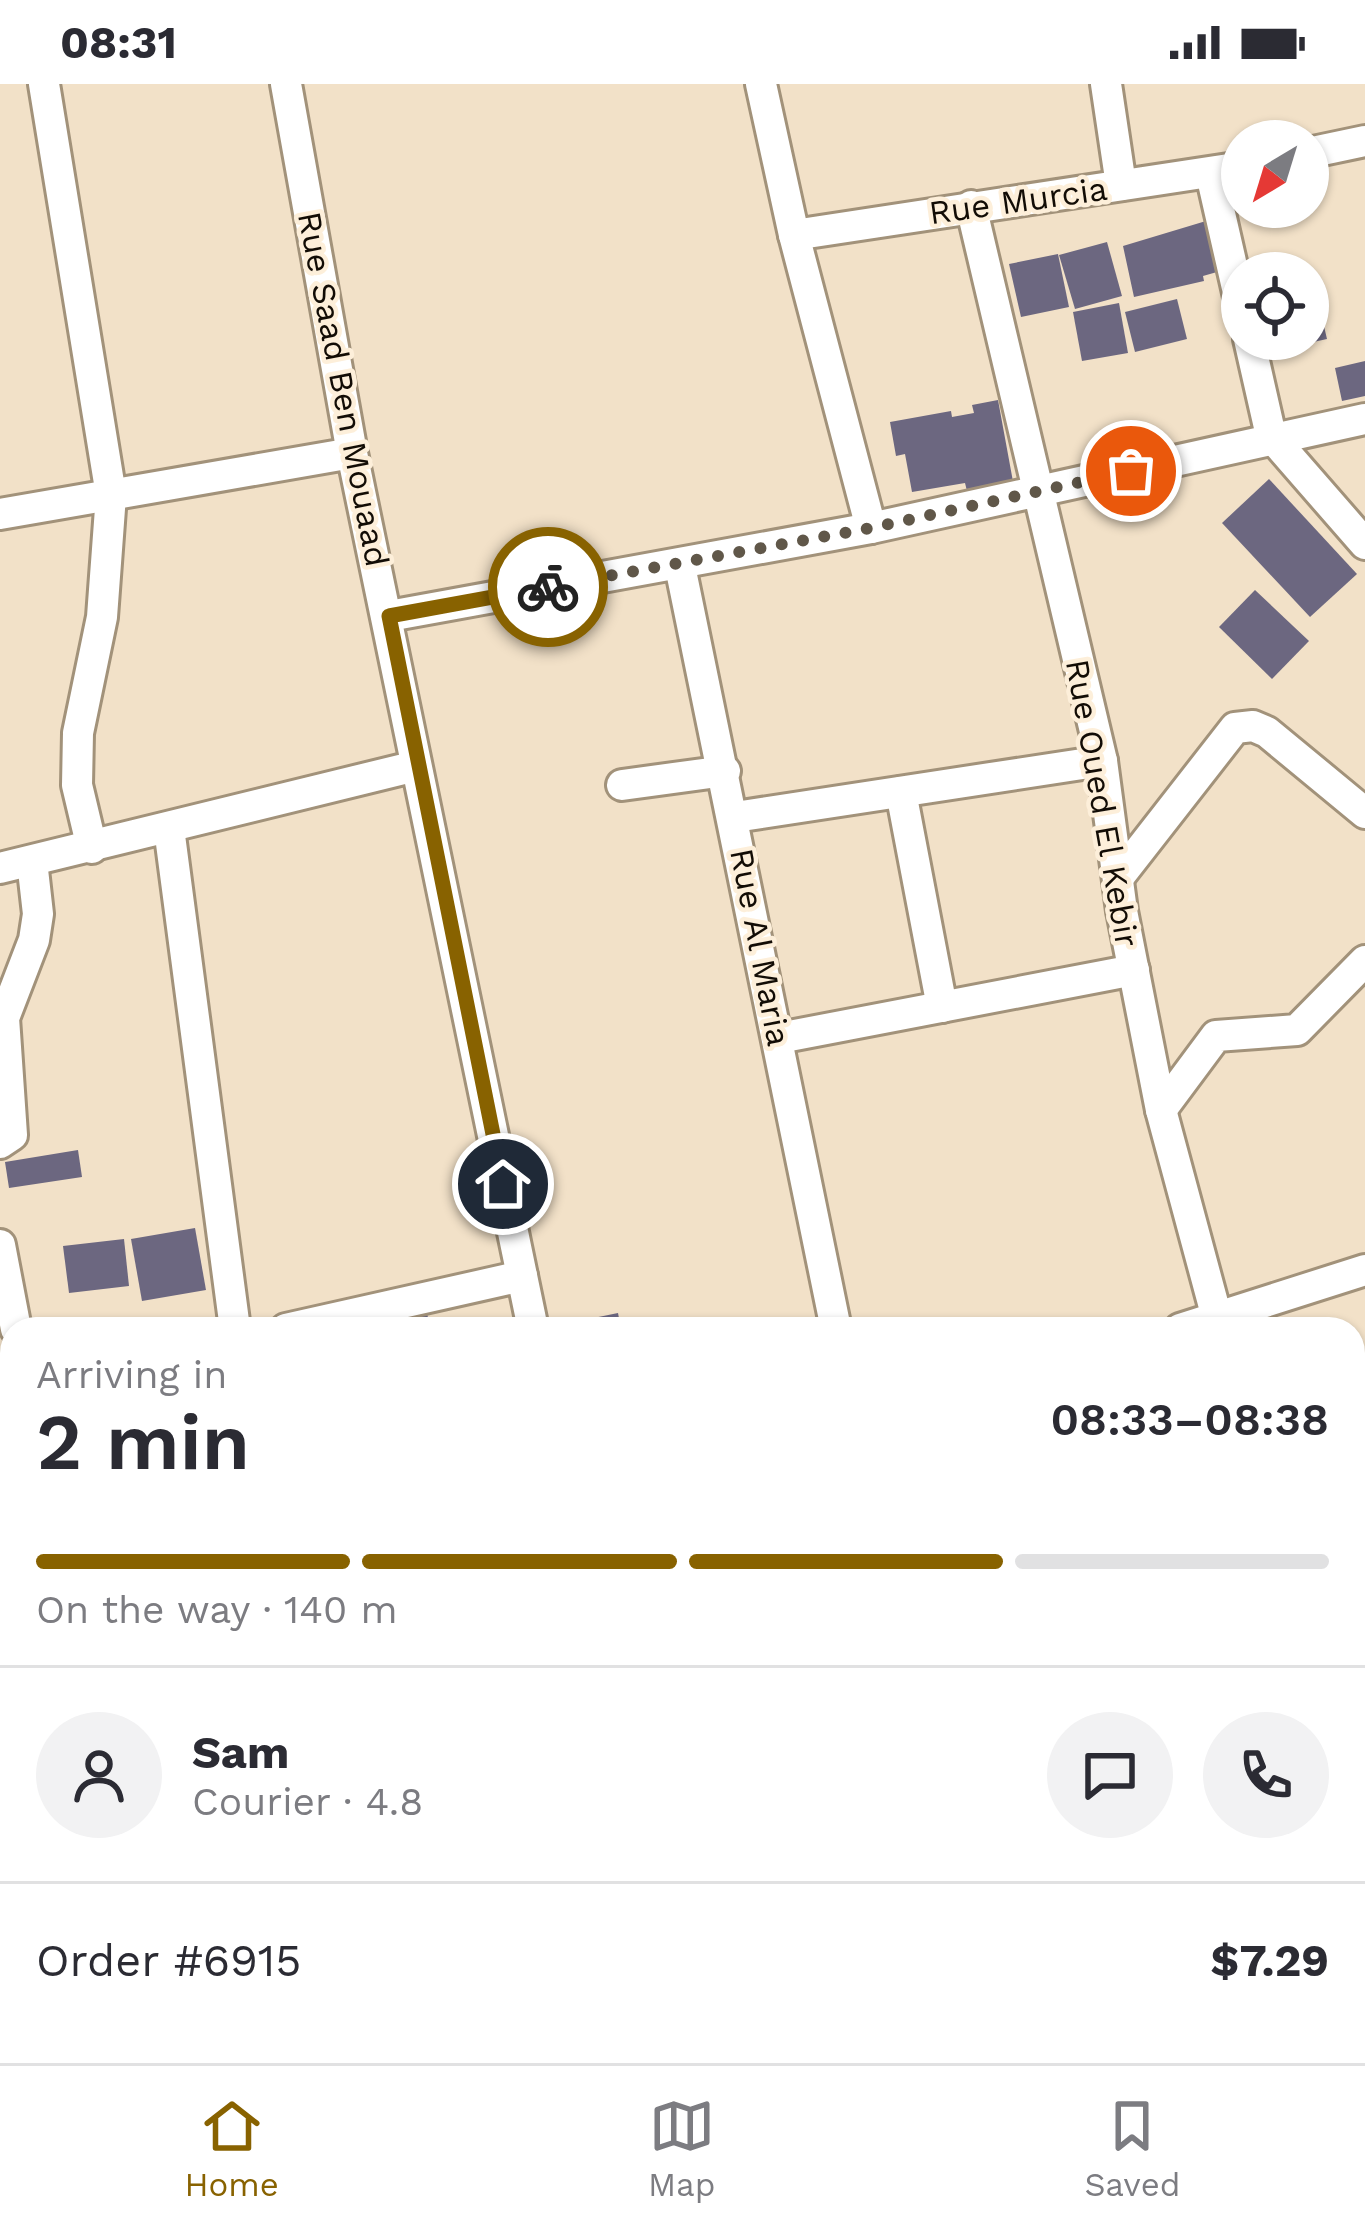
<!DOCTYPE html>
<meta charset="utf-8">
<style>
:root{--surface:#fff;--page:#f2f2f3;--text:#2b2b33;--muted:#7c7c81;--line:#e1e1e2;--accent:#886200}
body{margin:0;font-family:"Work Sans",sans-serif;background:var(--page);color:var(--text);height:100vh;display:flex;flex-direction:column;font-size:45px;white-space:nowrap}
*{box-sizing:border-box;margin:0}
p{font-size:39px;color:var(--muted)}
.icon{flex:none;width:66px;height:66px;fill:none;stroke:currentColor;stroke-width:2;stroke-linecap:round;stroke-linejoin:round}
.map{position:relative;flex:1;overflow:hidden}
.drawer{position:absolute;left:0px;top:1233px;width:1365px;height:747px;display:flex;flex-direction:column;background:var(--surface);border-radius:36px 36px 0 0;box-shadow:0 3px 9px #0004}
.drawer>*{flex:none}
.needle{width:78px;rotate:218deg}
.controls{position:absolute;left:1221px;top:36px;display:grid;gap:24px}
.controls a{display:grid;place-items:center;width:108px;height:108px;border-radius:50%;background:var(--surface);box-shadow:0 3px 9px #0004;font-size:60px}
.pin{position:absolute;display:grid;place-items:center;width:102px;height:102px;color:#fff;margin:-51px;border:6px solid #fff;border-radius:50%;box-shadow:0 3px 12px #0007}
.courier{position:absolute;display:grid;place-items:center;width:120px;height:120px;margin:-60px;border:9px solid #886200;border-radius:50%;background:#fff;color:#222;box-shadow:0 3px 15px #0007}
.head em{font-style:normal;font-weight:600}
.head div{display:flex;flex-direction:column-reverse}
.head{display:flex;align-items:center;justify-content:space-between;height:204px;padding:0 36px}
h1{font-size:78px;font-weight:600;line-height:90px}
.bar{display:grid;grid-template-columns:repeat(4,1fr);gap:18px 12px;align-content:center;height:144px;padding:0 36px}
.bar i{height:15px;border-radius:9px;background:var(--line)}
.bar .selected{background:var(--accent)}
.bar p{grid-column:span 4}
.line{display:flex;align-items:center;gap:30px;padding:0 36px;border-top:3px solid var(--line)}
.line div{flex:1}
.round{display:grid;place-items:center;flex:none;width:126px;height:126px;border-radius:63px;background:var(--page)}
.status{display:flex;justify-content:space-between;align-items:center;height:84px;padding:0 60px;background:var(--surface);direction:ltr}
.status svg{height:33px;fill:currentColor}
.tab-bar{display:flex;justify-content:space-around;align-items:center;height:168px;border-top:3px solid var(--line);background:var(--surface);font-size:33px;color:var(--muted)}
.tab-bar a{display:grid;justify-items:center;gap:6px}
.tab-bar .selected{color:var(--accent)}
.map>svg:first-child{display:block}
</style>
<div class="status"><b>08:31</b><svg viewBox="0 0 49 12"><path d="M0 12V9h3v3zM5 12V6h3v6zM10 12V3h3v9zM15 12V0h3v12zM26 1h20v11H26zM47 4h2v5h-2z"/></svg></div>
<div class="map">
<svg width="1365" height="1979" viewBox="0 0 1365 1979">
<rect width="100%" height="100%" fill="#f2e1c8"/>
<g fill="#6c6780">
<polygon points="1206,137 1217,188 1203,192 1204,197 1134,213 1123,162"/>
<polygon points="1107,158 1122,212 1075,225 1059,171"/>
<polygon points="1058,170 1069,223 1021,233 1009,180"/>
<polygon points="1315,204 1327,255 1277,266 1274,255 1308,255 1308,205"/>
<polygon points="1177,215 1187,255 1135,268 1125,228"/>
<polygon points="1119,219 1128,269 1082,277 1073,228"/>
<polygon points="1365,277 1365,312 1342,317 1335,284"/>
<polygon points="998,316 1014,403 968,411 965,399 912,408 905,370 896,372 890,338 951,327 952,333 974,329 972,321"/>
<polygon points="1269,395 1357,490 1310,533 1222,439"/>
<polygon points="1255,506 1309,557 1272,595 1219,543"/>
<polygon points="78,1066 82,1093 9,1104 5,1078"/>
<polygon points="195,1144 206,1206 142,1217 131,1155"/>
<polygon points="124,1155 129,1202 69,1209 63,1162"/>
<polygon points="426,1223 430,1245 364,1245 362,1235"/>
<polygon points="618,1229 621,1245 575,1245 574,1238"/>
<polygon points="0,1348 12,1357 12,1572 3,1581"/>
<polygon points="1353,1391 1365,1427 1353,1434"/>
<polygon points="12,1669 12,1733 0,1737 0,1672"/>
<polygon points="12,1751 12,1825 0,1828 0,1754"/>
<polygon points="0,1848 12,1883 12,1891 0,1895"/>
<polygon points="12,1924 12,1967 0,1970 0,1927"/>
<polygon points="88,1968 90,1979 36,1979 35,1970"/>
</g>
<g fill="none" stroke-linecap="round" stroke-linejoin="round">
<g stroke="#a2927a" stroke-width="21">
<g id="service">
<polyline points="1353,1931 1365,1927"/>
<polyline points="1093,1968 1097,1979"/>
<polyline points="1219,1979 1250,1968"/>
</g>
</g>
<g stroke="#a2927a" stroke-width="36">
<g id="minor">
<polyline points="44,0 111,411 102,533 78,649 77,701 92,764"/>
<polyline points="286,0 352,369 533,1245"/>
<polyline points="761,0 794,151 871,444"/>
<polyline points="1106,0 1121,101"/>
<polyline points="1308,69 1365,57"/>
<polyline points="1211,90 1242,226"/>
<polyline points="971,122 1102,677 1122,827 1161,1026 1220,1245"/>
<polyline points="794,151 1242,83"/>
<polyline points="1249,255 1271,352 1365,460"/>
<polyline points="0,430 352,369"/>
<polyline points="680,482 836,1245"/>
<polyline points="389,532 871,444 1365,335"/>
<polyline points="622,701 725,687"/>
<polyline points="901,708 942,923"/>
<polyline points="735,733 1102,677"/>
<polyline points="169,744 235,1245"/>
<polyline points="0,784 416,682"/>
<polyline points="1118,794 1235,644 1253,642 1267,648 1365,729"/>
<polyline points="779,954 1134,886"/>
<polyline points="1161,1026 1216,952 1297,946 1365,877"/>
<polyline points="0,1059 12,1051 4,934 34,856 38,830 32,777"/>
<polyline points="0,1161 16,1245"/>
<polyline points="286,1245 522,1192"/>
<polyline points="1180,1245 1365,1186"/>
<polyline points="0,1295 12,1294"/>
<polyline points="0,1646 12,1643"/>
<polyline points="1353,1742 1365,1738"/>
<polyline points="371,1968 374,1979"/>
<polyline points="491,1979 531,1968"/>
</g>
</g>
<use href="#service" stroke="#fff" stroke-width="15"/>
<use href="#minor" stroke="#fff" stroke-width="30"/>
</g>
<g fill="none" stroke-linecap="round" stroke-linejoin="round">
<polyline stroke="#605749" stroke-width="12" stroke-dasharray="0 21.6" points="548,503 871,444 1131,387"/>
<polyline stroke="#886200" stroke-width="15" points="503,1100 389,532 548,503"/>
</g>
<g text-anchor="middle" stroke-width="9" stroke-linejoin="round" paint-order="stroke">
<g font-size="33" fill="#120c05" stroke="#fdefda">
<text transform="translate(1018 116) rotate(-8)" y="12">Rue Murcia</text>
<text transform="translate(344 305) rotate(79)" y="12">Rue Saad Ben Mouaad</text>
<text transform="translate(1103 719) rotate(80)" y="12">Rue Oued El Kebir</text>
<text transform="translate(761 863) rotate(79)" y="12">Rue Al Maria</text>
</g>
</g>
</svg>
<div class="controls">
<a><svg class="needle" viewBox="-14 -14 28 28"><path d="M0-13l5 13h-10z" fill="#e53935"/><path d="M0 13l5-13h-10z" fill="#7c7c81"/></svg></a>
<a><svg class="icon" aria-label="locate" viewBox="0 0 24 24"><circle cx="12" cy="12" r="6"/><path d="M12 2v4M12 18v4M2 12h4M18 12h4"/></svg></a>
</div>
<div class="pin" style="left:1131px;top:387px;background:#ea580c"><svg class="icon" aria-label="bag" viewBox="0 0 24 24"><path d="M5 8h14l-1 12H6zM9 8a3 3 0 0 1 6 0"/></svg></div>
<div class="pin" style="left:503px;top:1100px;background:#1f2937"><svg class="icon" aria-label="home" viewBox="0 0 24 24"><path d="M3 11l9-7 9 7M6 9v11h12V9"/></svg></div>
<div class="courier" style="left:548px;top:503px"><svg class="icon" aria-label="bike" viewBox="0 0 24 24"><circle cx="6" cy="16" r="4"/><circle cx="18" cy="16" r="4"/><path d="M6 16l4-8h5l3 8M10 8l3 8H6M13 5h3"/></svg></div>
<section class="drawer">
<div class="head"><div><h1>2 min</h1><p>Arriving in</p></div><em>08:33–08:38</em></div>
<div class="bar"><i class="selected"></i><i class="selected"></i><i class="selected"></i><i></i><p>On the way · 140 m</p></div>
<div class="line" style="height:216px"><a class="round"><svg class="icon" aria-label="person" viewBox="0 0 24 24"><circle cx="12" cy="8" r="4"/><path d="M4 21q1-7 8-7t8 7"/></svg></a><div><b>Sam</b><p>Courier · 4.8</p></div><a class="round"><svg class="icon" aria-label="chat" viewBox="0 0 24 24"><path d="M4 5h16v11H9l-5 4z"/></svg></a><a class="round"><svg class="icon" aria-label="phone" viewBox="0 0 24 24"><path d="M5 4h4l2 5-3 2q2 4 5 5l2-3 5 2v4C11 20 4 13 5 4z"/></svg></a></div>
<div class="line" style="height:156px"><div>Order #6915</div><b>$7.29</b></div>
</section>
</div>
<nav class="tab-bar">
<a class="selected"><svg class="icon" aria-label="home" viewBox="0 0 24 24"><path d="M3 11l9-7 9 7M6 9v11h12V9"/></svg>Home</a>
<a><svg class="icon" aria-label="map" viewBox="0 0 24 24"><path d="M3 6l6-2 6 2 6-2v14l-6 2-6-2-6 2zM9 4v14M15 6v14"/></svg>Map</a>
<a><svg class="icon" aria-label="saved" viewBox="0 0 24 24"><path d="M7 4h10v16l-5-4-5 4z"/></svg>Saved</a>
</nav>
